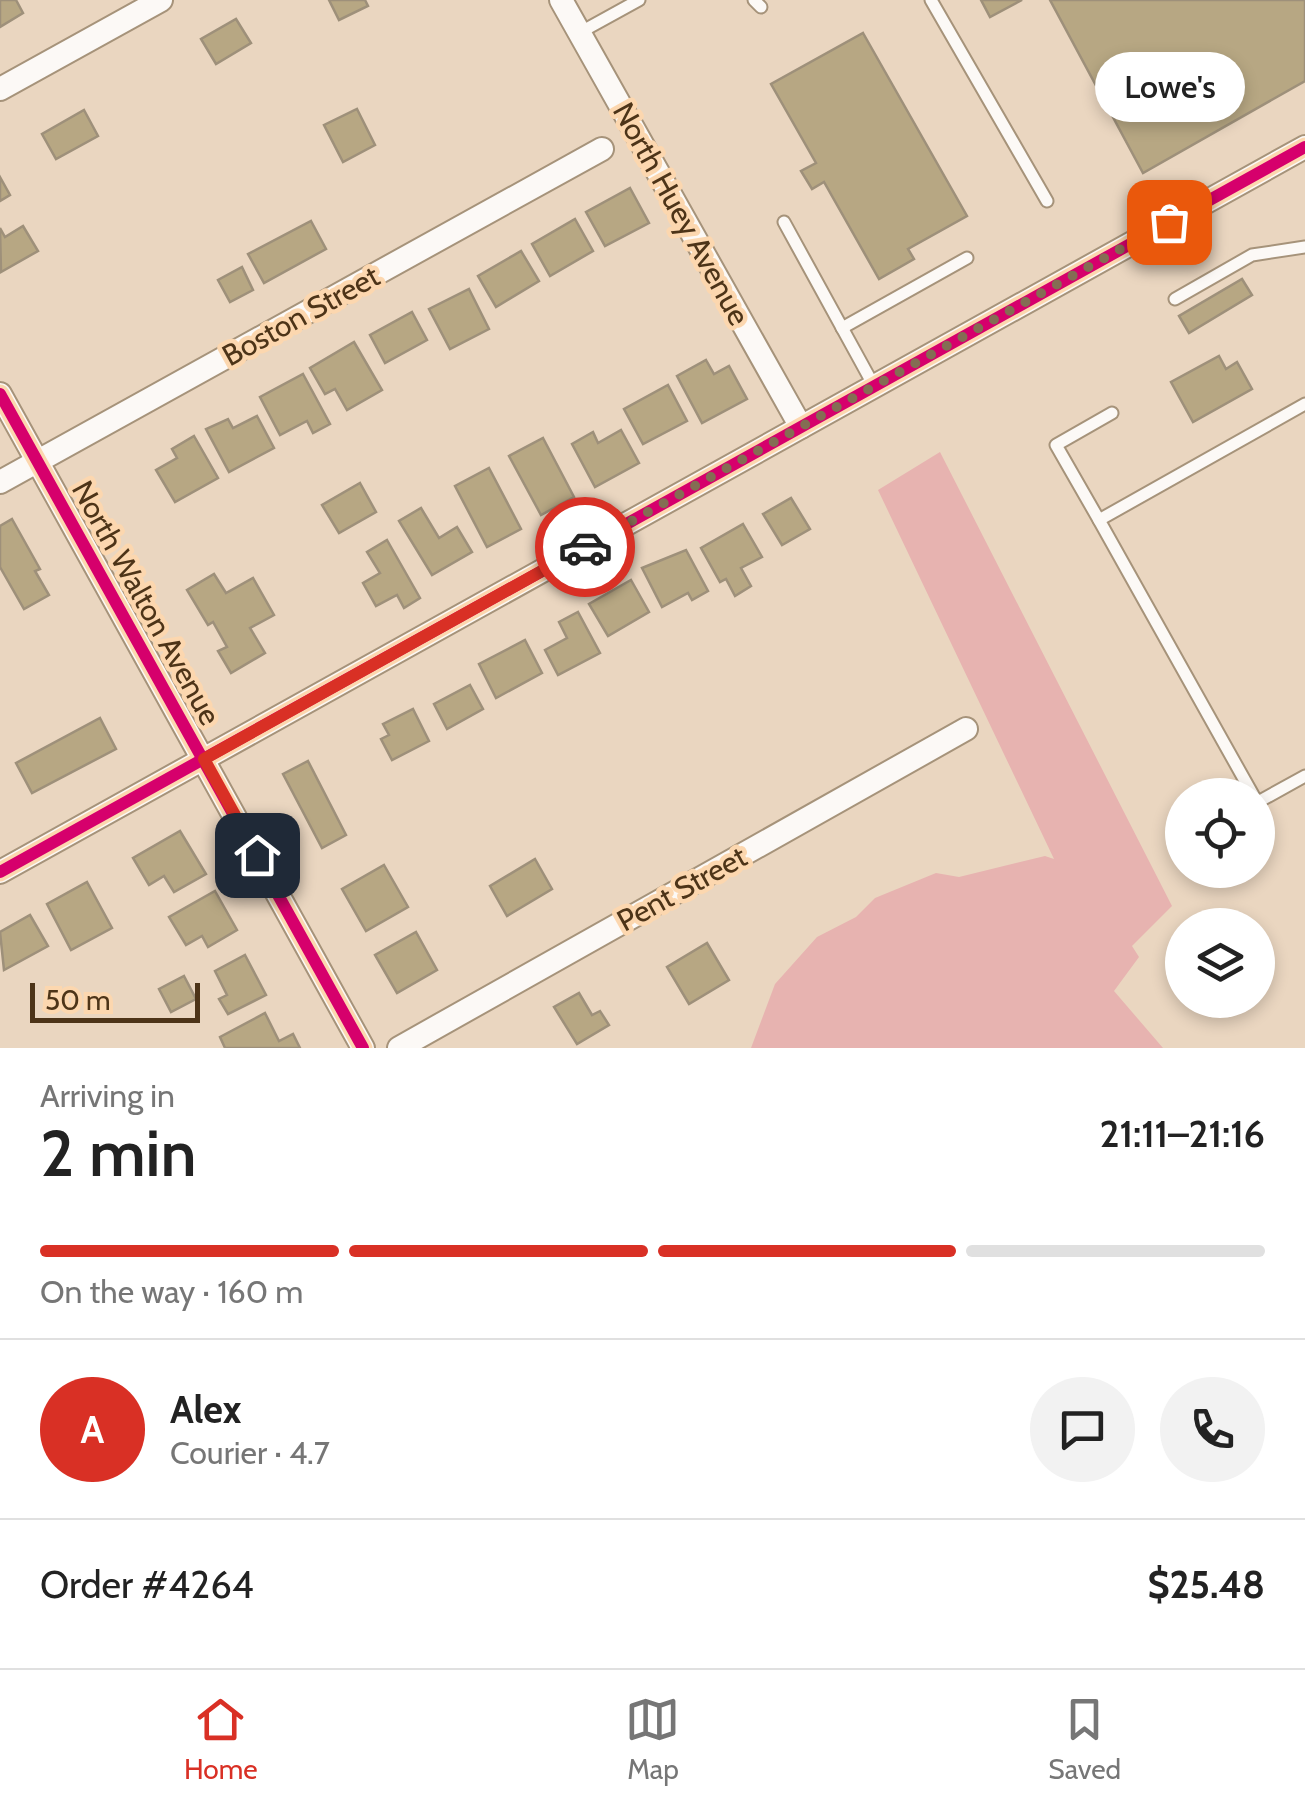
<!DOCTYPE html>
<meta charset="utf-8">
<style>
:root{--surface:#fff;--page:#f2f2f2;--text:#222;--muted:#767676;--line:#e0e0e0;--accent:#d93025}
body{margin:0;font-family:Cabin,sans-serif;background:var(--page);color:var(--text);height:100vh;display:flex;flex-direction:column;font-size:38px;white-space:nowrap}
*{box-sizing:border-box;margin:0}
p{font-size:32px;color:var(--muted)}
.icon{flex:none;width:55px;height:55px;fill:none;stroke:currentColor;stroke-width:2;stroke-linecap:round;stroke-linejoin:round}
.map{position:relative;height:1048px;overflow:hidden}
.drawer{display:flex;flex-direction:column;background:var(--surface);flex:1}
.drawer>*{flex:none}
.buttons{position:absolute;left:1165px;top:778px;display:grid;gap:20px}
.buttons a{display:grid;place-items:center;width:110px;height:110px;border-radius:50%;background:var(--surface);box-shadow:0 5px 15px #0003;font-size:50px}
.scale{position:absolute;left:30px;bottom:25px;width:170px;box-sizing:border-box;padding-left:10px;border:5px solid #4d3418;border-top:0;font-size:28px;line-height:35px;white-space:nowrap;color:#4d3418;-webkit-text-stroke:8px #fcd7af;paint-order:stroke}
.pin{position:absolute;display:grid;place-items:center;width:85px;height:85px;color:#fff;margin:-42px;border-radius:20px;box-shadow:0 5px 15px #0006}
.courier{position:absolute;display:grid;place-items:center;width:100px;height:100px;margin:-50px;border:8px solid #d93025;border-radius:50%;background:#fff;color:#222;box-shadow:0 2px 12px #0007}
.bubble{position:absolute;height:70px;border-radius:35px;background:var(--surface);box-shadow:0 5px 15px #0003;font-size:32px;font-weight:600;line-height:70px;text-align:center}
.overview em{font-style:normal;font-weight:600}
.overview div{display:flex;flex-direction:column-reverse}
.overview{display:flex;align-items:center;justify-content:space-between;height:170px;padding:0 40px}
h1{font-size:65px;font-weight:600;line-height:75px}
.bar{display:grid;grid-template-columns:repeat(4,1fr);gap:15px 10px;align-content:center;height:120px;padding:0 40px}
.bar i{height:12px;border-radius:8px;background:var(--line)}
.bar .on{background:var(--accent)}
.bar p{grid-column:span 4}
.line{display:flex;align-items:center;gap:25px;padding:0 40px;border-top:2px solid var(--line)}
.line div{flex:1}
.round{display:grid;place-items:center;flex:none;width:105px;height:105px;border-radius:52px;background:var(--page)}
.dock{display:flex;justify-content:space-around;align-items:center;height:140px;border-top:2px solid var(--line);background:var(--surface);font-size:28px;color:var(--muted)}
.dock a{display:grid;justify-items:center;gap:5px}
.dock .on{color:var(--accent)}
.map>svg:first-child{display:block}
</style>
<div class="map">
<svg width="1305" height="1048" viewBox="0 0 1305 1048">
<rect width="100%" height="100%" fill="#ead6c0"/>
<polygon fill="#e7b3b0" points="940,452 1172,906 1132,946 1139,957 1114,991 1163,1048 751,1048 775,984 817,937 856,917 875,898 936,873 959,877 1045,856 1054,859 878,490"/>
<g fill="#b7a783" stroke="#9e907a" stroke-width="2.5">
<polygon points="0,0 16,0 23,13 0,27"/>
<polygon points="329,0 365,0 368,6 339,20"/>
<polygon points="981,0 1022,0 990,17"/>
<polygon points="1050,0 1305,0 1305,81 1143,173"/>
<polygon points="236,19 251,43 216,64 201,39"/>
<polygon points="863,33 967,216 908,249 914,259 879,279 824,182 812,189 801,171 816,163 771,84"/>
<polygon points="357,109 375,145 343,162 324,125"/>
<polygon points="84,110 98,136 56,159 42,134"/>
<polygon points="0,177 10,195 0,201"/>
<polygon points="630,188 649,223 605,246 586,212"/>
<polygon points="575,219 593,251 550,276 532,244"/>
<polygon points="311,221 326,249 264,283 248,254"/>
<polygon points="23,226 38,251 1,272 0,228 5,237"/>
<polygon points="521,251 539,281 496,307 478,276"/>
<polygon points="242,267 253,290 230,302 218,280"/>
<polygon points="1242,279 1252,295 1189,333 1179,316"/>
<polygon points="469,289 489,329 450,349 429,309"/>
<polygon points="412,312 427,340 385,363 370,335"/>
<polygon points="354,342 382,390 347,410 335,389 325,394 310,368"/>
<polygon points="1219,356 1226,369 1237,362 1252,389 1193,422 1171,382"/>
<polygon points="706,360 714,374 729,366 747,399 702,423 677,376"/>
<polygon points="303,374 330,424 313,433 307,421 280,435 260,397"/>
<polygon points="668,385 687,421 643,444 624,409"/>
<polygon points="257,416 274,448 229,472 206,429 228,419 233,428"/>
<polygon points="621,430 639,463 595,487 572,444 593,432 598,443"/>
<polygon points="194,436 218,478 175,502 156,470 177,458 172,449"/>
<polygon points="543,438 574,497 541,515 509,456"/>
<polygon points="489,468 521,529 487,547 455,486"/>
<polygon points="360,483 376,512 339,533 322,505"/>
<polygon points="791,498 810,529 782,545 763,514"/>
<polygon points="421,508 439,538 457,527 472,552 432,575 399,521"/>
<polygon points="12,519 40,569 35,571 49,595 24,609 0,567 0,526"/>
<polygon points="743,524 762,557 741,568 751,586 735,596 726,579 720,582 701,548"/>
<polygon points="387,540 420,598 404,608 397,595 376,606 363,583 380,573 367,552"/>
<polygon points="686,550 708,591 692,600 688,593 662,607 642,568"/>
<polygon points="214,574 226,593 253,578 274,615 250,628 265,653 231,673 218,651 227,647 213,622 208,625 187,590"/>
<polygon points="631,580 649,612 608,636 589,604"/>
<polygon points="578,612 600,653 558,675 545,650 567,638 559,622"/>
<polygon points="525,640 542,673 496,698 479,664"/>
<polygon points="470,685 483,709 447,729 434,704"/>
<polygon points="413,709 429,741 392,760 381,739 389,735 383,724"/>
<polygon points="100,718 116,749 32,793 16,763"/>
<polygon points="308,761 346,835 322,848 283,774"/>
<polygon points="180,831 206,874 174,892 164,876 149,885 133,858"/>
<polygon points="535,859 552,889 507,916 490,886"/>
<polygon points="384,865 408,907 366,931 342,889"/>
<polygon points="87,882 112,928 71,950 47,904"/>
<polygon points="215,891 237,930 208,947 202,936 186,945 169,917"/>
<polygon points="30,915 48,946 4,970 0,932"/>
<polygon points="416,932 437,970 397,993 375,955"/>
<polygon points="707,943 729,980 689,1004 667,967"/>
<polygon points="245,955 266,995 228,1014 219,999 227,995 215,971"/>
<polygon points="184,976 196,999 171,1012 159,989"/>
<polygon points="579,993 592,1015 600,1011 609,1025 577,1044 554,1007"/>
<polygon points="265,1013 279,1041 293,1034 300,1048 225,1048 220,1037"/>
</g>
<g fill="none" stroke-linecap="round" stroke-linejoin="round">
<g stroke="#a6937a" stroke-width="15">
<g id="service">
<polyline points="754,0 761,7"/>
<polyline points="931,0 1047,201"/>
<polyline points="579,33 639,0"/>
<polyline points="784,222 874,386"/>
<polyline points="1175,299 1252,255 1305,247"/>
<polyline points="842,328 967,258"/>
<polyline points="1099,520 1056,445 1112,413"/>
<polyline points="1253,795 1099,520 1305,404"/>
<polyline points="1258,802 1305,776"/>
</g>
</g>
<g stroke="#a6937a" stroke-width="26">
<g id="minor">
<polyline points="561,0 801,427"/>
<polyline points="0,89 161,0"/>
<polyline points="0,394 363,1048"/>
<polyline points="0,482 602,149"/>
<polyline points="0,872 1305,147"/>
<polyline points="399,1048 966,729"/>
</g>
</g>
<use href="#service" stroke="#fcf9f6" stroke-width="11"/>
<use href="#minor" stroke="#fcf9f6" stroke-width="22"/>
<g stroke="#fcd7af" stroke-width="19">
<g id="cycleway">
<polyline points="0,394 363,1048"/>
<polyline points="0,872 1305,147"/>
</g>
</g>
<use href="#cycleway" stroke="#d6006c" stroke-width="12"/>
</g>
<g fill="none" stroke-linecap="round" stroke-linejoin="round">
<polyline stroke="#846d53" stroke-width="10" stroke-dasharray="0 18" points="585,547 1169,222"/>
<polyline stroke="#d93025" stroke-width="12" points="257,855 204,759 585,547"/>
</g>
<g text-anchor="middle" stroke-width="9" stroke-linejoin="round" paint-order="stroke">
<g font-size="30" fill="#4d3418" stroke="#fcd7af">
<text transform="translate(681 214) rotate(61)" y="10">North Huey Avenue</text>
<text transform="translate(301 316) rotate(-29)" y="10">Boston Street</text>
<text transform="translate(146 603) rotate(61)" y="10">North Walton Avenue</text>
<text transform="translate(682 889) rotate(-29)" y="10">Pent Street</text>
</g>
</g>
</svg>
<div class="buttons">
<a><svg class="icon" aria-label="locate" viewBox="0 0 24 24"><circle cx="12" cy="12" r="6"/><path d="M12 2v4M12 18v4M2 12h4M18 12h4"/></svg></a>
<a><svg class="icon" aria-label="layers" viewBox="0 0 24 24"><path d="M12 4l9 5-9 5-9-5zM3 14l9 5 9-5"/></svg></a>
</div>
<div class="scale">50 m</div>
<div class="pin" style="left:1169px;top:222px;background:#ea580c"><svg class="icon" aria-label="bag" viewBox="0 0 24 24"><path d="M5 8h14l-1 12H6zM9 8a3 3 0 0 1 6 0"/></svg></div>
<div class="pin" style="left:257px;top:855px;background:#1f2937"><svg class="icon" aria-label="home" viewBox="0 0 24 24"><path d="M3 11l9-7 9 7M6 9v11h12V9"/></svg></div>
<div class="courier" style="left:585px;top:547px"><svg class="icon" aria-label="car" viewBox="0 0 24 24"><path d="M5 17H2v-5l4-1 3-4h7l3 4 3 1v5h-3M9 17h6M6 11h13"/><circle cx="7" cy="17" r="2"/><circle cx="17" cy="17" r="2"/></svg></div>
<div class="bubble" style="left:1095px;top:52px;width:150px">Lowe's</div>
</div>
<section class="drawer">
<div class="overview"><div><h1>2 min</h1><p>Arriving in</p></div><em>21:11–21:16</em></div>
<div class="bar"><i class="on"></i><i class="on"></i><i class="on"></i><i></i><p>On the way · 160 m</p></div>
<div class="line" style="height:180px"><b class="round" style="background:var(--accent);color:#fff">A</b><div><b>Alex</b><p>Courier · 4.7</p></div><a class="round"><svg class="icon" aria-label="chat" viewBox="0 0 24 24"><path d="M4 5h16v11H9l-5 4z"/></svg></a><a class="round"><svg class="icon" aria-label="phone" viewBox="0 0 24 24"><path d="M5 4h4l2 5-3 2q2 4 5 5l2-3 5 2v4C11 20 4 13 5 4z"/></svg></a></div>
<div class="line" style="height:130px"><div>Order #4264</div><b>$25.48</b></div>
</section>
<nav class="dock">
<a class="on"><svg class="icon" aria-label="home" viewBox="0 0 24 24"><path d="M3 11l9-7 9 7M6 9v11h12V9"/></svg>Home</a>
<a><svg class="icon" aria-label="map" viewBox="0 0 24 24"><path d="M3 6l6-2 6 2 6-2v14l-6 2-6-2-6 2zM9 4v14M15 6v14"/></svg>Map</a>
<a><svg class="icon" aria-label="saved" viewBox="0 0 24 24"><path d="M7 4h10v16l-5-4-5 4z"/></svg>Saved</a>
</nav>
